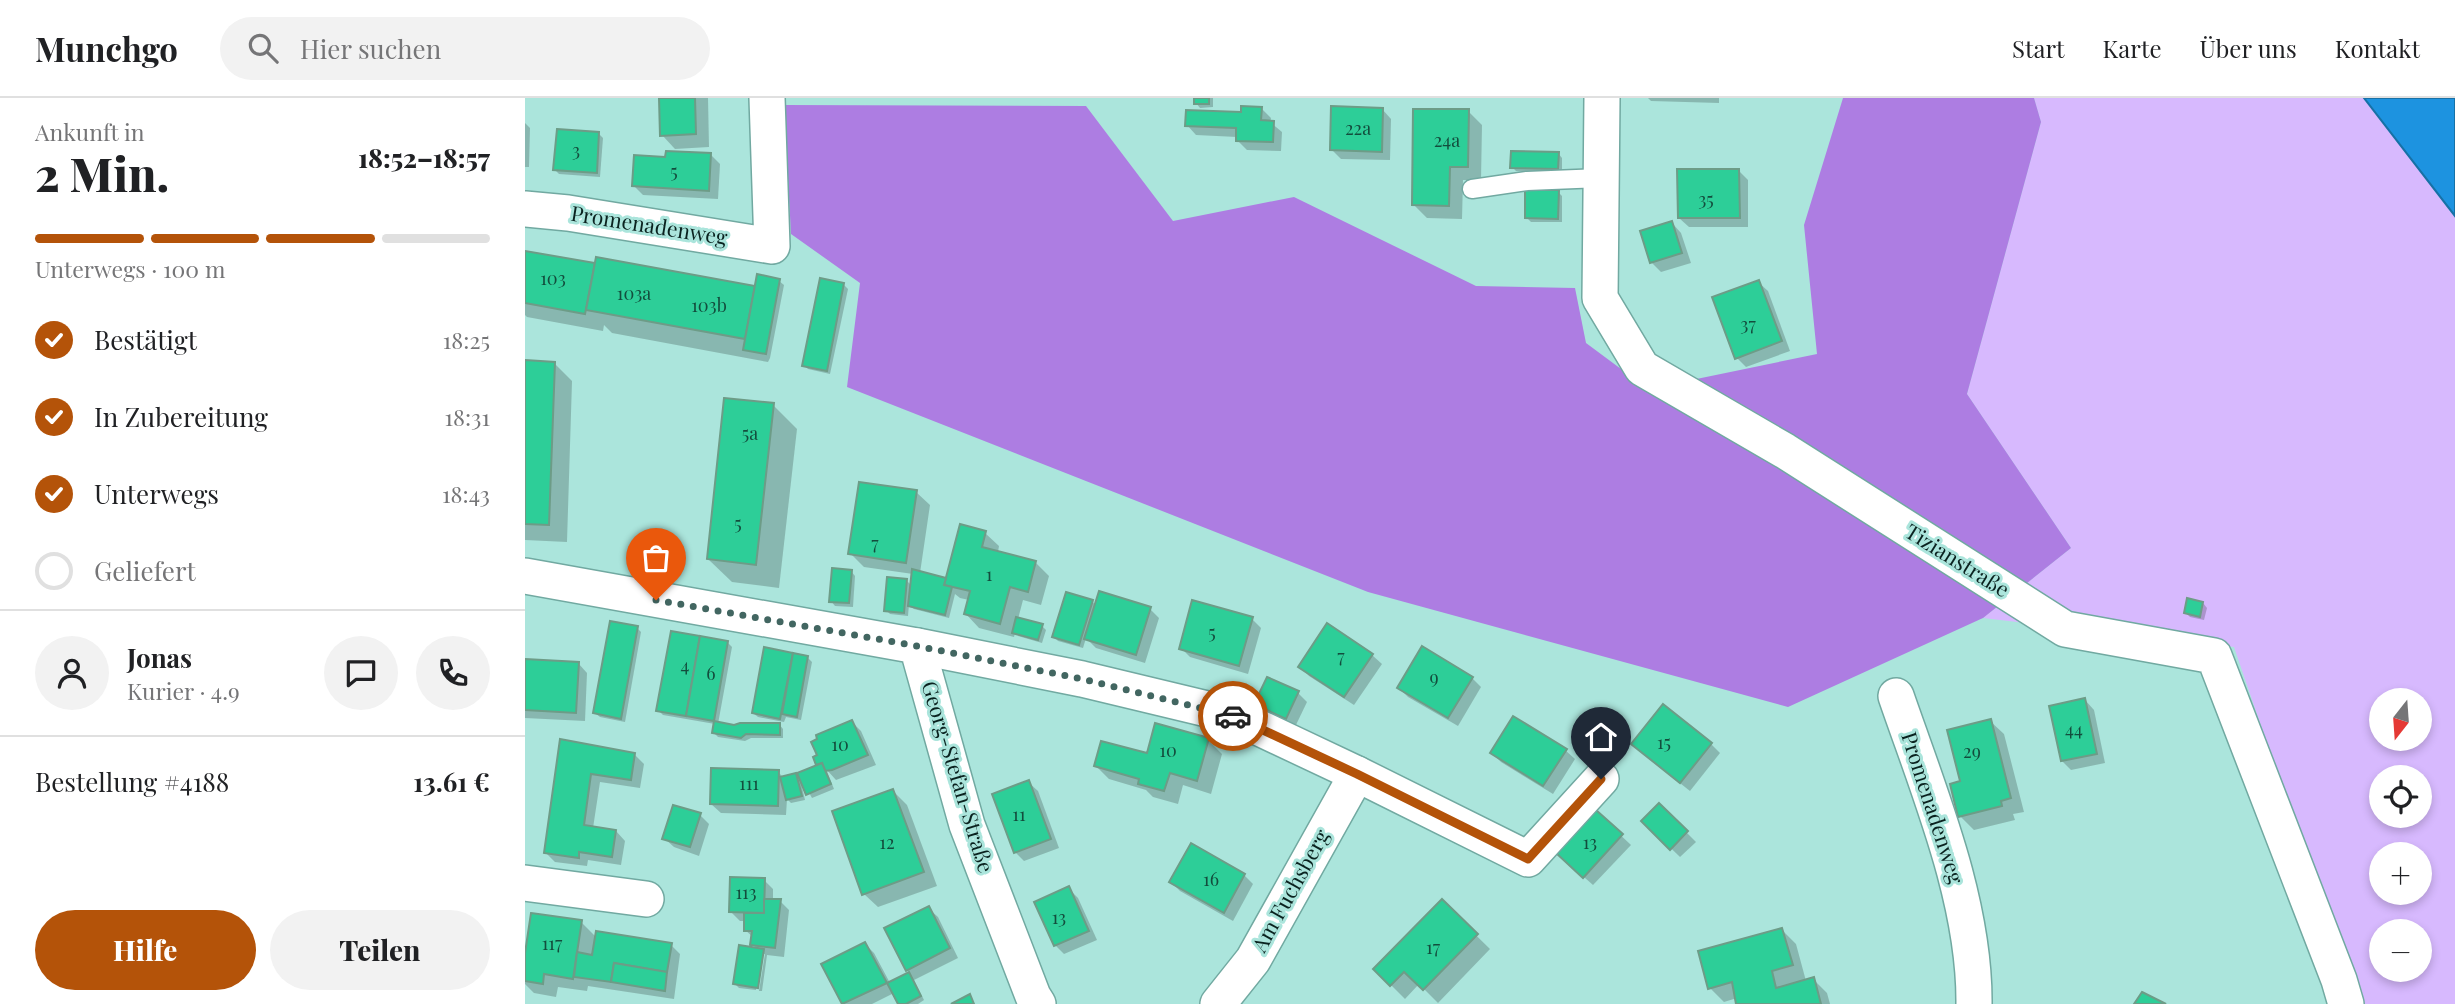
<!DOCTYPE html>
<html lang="de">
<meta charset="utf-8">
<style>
:root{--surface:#fff;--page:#f2f2f2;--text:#202124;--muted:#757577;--line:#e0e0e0;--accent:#b45309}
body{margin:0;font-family:"Playfair Display",serif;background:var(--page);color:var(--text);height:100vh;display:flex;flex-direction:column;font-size:26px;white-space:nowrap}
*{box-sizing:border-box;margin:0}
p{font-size:23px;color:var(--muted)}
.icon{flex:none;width:38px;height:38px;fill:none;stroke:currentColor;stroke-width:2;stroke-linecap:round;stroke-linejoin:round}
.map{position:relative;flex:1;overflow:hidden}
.panel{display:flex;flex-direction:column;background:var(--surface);width:525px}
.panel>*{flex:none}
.needle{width:46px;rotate:197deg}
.fabs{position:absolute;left:1844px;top:590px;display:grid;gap:14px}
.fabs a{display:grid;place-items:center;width:63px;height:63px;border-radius:50%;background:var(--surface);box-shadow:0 4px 10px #0003;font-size:35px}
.pin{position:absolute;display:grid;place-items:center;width:60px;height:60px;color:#fff;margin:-72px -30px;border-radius:50% 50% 50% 0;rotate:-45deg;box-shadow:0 0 7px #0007}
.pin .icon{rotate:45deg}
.courier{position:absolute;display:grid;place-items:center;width:70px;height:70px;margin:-35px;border:5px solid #b45309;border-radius:50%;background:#fff;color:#222;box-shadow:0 2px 9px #0007}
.overview em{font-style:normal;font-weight:800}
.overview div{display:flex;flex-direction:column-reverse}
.overview{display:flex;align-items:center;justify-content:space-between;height:119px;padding:0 35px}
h1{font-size:46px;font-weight:800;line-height:52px}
.bar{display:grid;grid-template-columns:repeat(4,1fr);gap:10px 7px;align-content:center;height:84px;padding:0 35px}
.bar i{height:9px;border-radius:5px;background:var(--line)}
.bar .active{background:var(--accent)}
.bar p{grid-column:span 4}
.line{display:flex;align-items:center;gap:18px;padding:0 35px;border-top:2px solid var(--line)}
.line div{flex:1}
.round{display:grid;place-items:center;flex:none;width:74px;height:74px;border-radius:37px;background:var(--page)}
ol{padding:0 35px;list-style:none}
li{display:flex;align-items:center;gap:21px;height:77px}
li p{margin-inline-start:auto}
li .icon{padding:7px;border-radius:50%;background:var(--accent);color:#fff;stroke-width:4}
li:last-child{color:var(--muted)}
li i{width:38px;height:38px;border:4px solid var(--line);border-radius:50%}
.button{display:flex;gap:14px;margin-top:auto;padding:14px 35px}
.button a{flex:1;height:80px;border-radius:42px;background:var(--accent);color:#fff;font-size:28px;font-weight:800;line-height:80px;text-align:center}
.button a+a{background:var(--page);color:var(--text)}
header{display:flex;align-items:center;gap:42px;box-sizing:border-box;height:98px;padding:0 35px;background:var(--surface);border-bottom:2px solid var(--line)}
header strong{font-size:33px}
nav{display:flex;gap:38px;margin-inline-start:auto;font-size:24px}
.search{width:490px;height:63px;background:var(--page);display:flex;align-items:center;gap:18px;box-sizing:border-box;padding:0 24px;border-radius:38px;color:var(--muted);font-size:26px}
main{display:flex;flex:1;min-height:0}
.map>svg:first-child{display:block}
</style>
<header>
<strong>Munchgo</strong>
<div class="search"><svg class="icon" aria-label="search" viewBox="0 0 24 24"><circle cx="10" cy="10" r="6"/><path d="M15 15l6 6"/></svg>Hier suchen</div>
<nav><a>Start</a><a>Karte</a><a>Über uns</a><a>Kontakt</a></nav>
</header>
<main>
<section class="panel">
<div class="overview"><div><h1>2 Min.</h1><p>Ankunft in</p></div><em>18:52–18:57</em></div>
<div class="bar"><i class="active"></i><i class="active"></i><i class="active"></i><i></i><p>Unterwegs · 100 m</p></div>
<ol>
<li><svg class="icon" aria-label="check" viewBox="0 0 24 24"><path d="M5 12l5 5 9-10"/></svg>Bestätigt<p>18:25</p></li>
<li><svg class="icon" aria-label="check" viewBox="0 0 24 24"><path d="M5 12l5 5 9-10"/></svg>In Zubereitung<p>18:31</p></li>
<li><svg class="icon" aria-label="check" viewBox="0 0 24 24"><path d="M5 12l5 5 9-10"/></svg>Unterwegs<p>18:43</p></li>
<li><i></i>Geliefert</li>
</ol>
<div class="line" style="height:126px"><a class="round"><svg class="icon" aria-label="person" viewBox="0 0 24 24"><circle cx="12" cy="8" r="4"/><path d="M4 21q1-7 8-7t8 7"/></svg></a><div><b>Jonas</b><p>Kurier · 4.9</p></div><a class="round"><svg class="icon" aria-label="chat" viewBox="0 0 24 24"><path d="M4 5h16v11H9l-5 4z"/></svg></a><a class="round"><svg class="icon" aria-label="phone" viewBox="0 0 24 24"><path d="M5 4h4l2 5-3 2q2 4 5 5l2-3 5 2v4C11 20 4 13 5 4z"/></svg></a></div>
<div class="line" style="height:91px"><div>Bestellung #4188</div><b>13.61 €</b></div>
<div class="button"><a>Hilfe</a><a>Teilen</a></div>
</section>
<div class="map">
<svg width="1930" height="906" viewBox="0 0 1930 906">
<rect width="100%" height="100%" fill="#abe5dc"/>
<path fill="#d7b9fe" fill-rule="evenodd" d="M1509,0H1839L1930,118V906H1831L1709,549L1458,520L1546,450L1442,296L1516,24ZM1857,602H1895V640H1857ZM1857,679H1895V718H1857ZM1857,756H1895V794H1857ZM1857,833H1895V872H1857Z"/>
<polygon fill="#ad7de2" points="1318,0 1509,0 1516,24 1442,296 1546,450 1458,520 1263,609 843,494 322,289 335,185 266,136 259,7 561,8 648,123 769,99 951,188 1050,190 1061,245 1123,291 1292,256 1279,127"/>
<polygon fill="#1d93e0" stroke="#1771a6" stroke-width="2" points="1839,0 1930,0 1930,118"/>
<g fill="#0003">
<polygon points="135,0 183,0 184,49 150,51 137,37"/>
<polygon points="670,0 688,0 688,9 675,10 671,5"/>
<polygon points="1123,0 1194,0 1194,5 1126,3"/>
<polygon points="736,10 746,20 745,24 757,34 756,53 722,52 712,42 712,39 671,37 662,27"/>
<polygon points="857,11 866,21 865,62 816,61 807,52"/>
<polygon points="943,13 957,27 956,82 938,82 937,121 902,120 888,106"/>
<polygon points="0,25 5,30 4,69 0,69"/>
<polygon points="74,36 78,40 75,79 34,76 30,72"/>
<polygon points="1033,55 1037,60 1037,74 991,73 987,69"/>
<polygon points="186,57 195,66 193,101 118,97 109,88 142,61"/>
<polygon points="1213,72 1223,82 1223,129 1164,129 1154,120"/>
<polygon points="1033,94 1037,98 1037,124 1006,124 1002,120"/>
<polygon points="1147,125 1156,135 1166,165 1136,174 1126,164"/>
<polygon points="0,154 231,191 254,183 259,187 245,260 243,264 87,235 79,227 78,233 2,219 0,217"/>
<polygon points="1233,184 1243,193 1265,253 1221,269 1212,260"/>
<polygon points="318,186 323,191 305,276 283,271 279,267"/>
<polygon points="0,264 29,265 47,283 42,444 0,442"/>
<polygon points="248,307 272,331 254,490 207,484 183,461"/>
<polygon points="391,394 405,407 395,475 420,481 460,435 474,448 473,454 510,464 524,478 516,507 498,502 493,521 517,528 521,532 517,545 493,538 490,535 489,539 454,530 441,516 444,502 435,500 430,496 424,520 389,511 384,506 383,518 365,516 361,512 381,482 387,488 388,476 339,469 325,455"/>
<polygon points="326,473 330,478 328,509 310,508 306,503"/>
<polygon points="567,503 571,508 625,511 634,520 620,565 571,550 561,540 558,550 533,543 529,539"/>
<polygon points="1678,505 1682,510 1679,522 1665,519 1661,515"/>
<polygon points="727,521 736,530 723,576 665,559 656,550"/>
<polygon points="803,527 847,557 857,566 829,607 784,578 775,568"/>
<polygon points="112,530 116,534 100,624 75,619 70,615"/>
<polygon points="203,545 207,549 193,626 210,629 254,626 258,631 258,640 226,640 220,643 193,639 189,635 190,626 138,617 133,612"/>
<polygon points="240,552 282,559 287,564 276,622 261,619 259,624 233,619 228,615"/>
<polygon points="0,562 53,565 62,575 60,623 0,620"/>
<polygon points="947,580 956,589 933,628 883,599 874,590"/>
<polygon points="773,595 782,604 770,629 740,615 731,606"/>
<polygon points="1560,602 1569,612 1580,665 1546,672 1537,663"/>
<polygon points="1465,623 1479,636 1499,714 1488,716 1490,722 1449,732 1435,718 1437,684"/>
<polygon points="327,624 336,633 351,667 311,682 301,671 309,691 287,700 278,684 276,685 280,702 266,705 262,701 261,717 196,715 186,706 253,674 259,680 271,677 277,683 293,668 290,660"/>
<polygon points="683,642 697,656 686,696 658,687 653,706 628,699 621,692 584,681 571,668 623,658"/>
<polygon points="36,643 109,656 119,666 115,690 75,684 68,730 91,733 100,743 96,767 63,762 62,768 30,764 21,755"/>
<polygon points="1186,646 1195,655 1165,693 1117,655"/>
<polygon points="1040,652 1050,661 1028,696 976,664 967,655"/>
<polygon points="503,684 513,693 534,750 499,763 490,754"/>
<polygon points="368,693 382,707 412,788 353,809 339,796"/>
<polygon points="1134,707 1171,744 1155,759 1118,723"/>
<polygon points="1071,714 1106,747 1068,787 1042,764"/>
<polygon points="175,717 184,726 174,758 149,749 139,740"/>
<polygon points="719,777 728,786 708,823 655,793 646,784"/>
<polygon points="239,782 248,791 248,803 255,803 264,812 259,859 242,857 237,893 234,893 240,856 236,856 231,892 214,890 210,886 232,851 227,846 228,839 220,832 221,823 215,823 206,814"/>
<polygon points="544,791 553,800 572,842 539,856 530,847"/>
<polygon points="917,804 965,851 913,905 894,886 880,901 850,871"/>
<polygon points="403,810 413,819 433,860 389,882 399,902 393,906 375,906 369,895 347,906 319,906 299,867 340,846 349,855 365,885 385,875 382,872"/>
<polygon points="56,824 72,840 146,847 155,856 149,901 63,888 62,893 33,889 31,899 9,895 0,886 0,857"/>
<polygon points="1257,832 1271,846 1281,883 1288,881 1302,895 1305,906 1214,906 1212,900 1199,904 1185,890"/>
</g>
<g fill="#2dce98" stroke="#6d9c87" stroke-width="2">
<polygon points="134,0 170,0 171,36 135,38"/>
<rect x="669" y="0" width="15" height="6"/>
<polygon points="716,8 737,9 736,22 749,23 748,44 711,43 711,30 660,28 661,12 716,14"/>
<polygon points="806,8 858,10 857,54 805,52"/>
<polygon points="888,11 944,11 943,69 925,69 924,108 887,107"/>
<polygon points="32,31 74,34 72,75 28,72"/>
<polygon points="141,53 186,55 184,93 107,88 109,57 140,59"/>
<polygon points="986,53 1034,54 1033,71 985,70"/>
<polygon points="1152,71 1214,71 1215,120 1153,120"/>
<polygon points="1000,92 1034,92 1033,121 1000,120"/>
<polygon points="1147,123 1157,155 1125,165 1115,133"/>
<polygon points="0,153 70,165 60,216 0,205"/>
<polygon points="71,159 230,188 220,241 61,212"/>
<polygon points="232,176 255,181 241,256 218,252"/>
<polygon points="295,180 319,185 302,273 277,268"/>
<polygon points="1234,182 1257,243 1210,261 1187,199"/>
<polygon points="0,262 30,264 24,427 0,426"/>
<polygon points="199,300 249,305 231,467 182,461"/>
<polygon points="334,384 392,392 381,465 323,456"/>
<polygon points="435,426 461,433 457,449 511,463 503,494 485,489 475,526 439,516 445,493 419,487"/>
<polygon points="307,470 327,472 324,505 304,504"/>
<polygon points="387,471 421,480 419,487 427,489 420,517 383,508"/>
<polygon points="362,479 382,481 379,515 359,513"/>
<polygon points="574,493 626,509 611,557 559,541"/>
<polygon points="541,494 568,502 554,547 527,539"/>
<polygon points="1662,500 1678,504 1675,519 1659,515"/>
<polygon points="667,502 728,519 714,568 654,551"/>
<polygon points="491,519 518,526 513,542 487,535"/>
<polygon points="85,523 113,528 96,621 68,615"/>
<polygon points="802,525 848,556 819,599 773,569"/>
<polygon points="146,533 175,538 161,618 131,613"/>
<polygon points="175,538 203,543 189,623 161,618"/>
<polygon points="897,548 948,579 923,620 872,590"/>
<polygon points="239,549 268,555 255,621 227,615"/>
<polygon points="268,555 283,558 272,619 257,616"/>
<polygon points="0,561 54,564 51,615 0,612"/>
<polygon points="742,579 774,593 761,621 729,606"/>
<polygon points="1560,600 1572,656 1536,663 1524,608"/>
<polygon points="1138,606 1187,645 1155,685 1106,646"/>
<polygon points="988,618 1042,651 1018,688 965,655"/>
<polygon points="1466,621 1486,700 1476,703 1477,708 1433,719 1425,686 1435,683 1422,632"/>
<polygon points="327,622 343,657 307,672 300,673 297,665 291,667 288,659 292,657 286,644 292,641 291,637"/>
<polygon points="189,623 209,627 215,625 255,625 255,637 221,636 216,640 187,635"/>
<polygon points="630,625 684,640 672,683 645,675 639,693 613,686 614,681 569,668 576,643 622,655"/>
<polygon points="35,641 110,655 106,682 66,676 59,727 91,732 87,759 54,754 54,760 19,755"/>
<polygon points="297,665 306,686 281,697 272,675"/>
<polygon points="186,670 254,672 253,708 185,706"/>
<polygon points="271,675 277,698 261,702 255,679"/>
<polygon points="504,682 526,741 489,755 467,696"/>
<polygon points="368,691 399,774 337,797 307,713"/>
<polygon points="1134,705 1163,733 1145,752 1116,723"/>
<polygon points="148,707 176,715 165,749 137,741"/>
<polygon points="1071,712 1098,736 1058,780 1031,755"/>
<polygon points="666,745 720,776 699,815 644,784"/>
<polygon points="205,779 240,780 239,815 204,814"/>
<polygon points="544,788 564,833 529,848 509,804"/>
<polygon points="239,801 256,801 250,850 225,847 227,833 219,833 219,815 239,815"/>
<polygon points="917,801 953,836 898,892 879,874 865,888 848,871"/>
<polygon points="404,808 425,850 381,873 359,830"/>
<polygon points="6,815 57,822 48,881 19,876 18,886 0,883 0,855"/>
<polygon points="1257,830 1268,867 1247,873 1251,890 1289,879 1296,906 1211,906 1207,884 1183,891 1173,853"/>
<polygon points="71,833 147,845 142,874 89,865 86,884 49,879 52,854 67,857"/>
<polygon points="340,844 362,885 317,906 296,866"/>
<polygon points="214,847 239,851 233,890 208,886"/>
<polygon points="89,865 142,874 140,893 86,884"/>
<polygon points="384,874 396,898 381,906 373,906 362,885"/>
<polygon points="1617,894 1641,906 1609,906"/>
<polygon points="445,896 449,906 426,906"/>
</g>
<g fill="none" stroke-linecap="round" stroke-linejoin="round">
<g stroke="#71a9a1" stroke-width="21">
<polyline id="service" points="947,91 1002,83 1076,80"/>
</g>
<g stroke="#71a9a1" stroke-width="38">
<g id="minor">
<polyline points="1077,0 1075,200 1117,270 1260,353 1540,531 1689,558 1814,882 1821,906"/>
<polyline points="0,111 43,115 247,148 242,0"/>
<polyline points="0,478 392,548 442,727 508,898 513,906"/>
<polyline points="392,548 557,581 707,617 832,676 1003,761 1076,681"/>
<path d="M1371,598C1404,694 1450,803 1449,906"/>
<polyline points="0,785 121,801"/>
<polyline points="693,906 728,862 832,676"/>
</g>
</g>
<use href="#service" stroke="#fff" stroke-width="18"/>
<use href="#minor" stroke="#fff" stroke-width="35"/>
</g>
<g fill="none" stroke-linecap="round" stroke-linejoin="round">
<polyline stroke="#426661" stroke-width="7" stroke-dasharray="0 12.6" points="131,502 392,548 557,581 708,618"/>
<polyline stroke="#b45309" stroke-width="9" points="708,618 832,676 1003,761 1076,681"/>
</g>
<g text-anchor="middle" stroke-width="6" stroke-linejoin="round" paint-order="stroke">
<g font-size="18" fill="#134d3d">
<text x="833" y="37">22a</text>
<text x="922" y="49">24a</text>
<text x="51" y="59">3</text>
<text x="149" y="80">5</text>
<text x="1181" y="108">35</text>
<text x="28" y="187">103</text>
<text x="109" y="202">103a</text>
<text x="184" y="214">103b</text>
<text x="1223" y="233">37</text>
<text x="225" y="342">5a</text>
<text x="213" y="432">5</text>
<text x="350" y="452">7</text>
<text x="464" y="483">1</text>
<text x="687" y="541">5</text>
<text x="816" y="565">7</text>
<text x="160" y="574">4</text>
<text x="186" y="582">6</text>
<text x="909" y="586">9</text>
<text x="1549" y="638">44</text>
<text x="1139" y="651">15</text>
<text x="315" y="653">10</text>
<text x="643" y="659">10</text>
<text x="1447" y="660">29</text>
<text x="224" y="692">111</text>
<text x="494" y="723">11</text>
<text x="362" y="751">12</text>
<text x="1065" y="751">13</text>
<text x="686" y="788">16</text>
<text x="221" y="801">113</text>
<text x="534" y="826">13</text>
<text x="27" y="852">117</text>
<text x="908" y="856">17</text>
</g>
<g font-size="21" fill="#0a221f" stroke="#abe5dc">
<text transform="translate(124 128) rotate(9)" y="7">Promenadenweg</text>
<text transform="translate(1432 463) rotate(32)" y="7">Tizianstraße</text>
<text transform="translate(432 679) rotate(73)" y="7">Georg-Stefan-Straße</text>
<text transform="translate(1407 710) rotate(72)" y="7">Promenadenweg</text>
<text transform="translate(766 793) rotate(-61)" y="7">Am Fuchsberg</text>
</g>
</g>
</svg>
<div class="fabs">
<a><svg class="needle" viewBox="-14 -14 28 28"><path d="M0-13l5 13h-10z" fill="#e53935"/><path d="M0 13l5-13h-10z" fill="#757577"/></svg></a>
<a><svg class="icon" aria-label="locate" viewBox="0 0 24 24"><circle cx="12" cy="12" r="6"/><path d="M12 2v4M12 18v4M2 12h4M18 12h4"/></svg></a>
<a>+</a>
<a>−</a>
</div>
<div class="pin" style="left:131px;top:502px;background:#ea580c"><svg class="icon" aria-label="bag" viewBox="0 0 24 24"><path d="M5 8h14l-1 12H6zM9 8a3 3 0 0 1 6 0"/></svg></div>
<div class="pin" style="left:1076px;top:681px;background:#1f2937"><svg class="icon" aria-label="home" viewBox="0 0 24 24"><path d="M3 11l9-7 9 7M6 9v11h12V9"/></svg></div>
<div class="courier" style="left:708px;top:618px"><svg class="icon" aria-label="car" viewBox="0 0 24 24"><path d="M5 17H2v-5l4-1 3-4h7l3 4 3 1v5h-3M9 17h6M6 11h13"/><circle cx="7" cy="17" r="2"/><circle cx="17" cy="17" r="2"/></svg></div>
</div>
</main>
